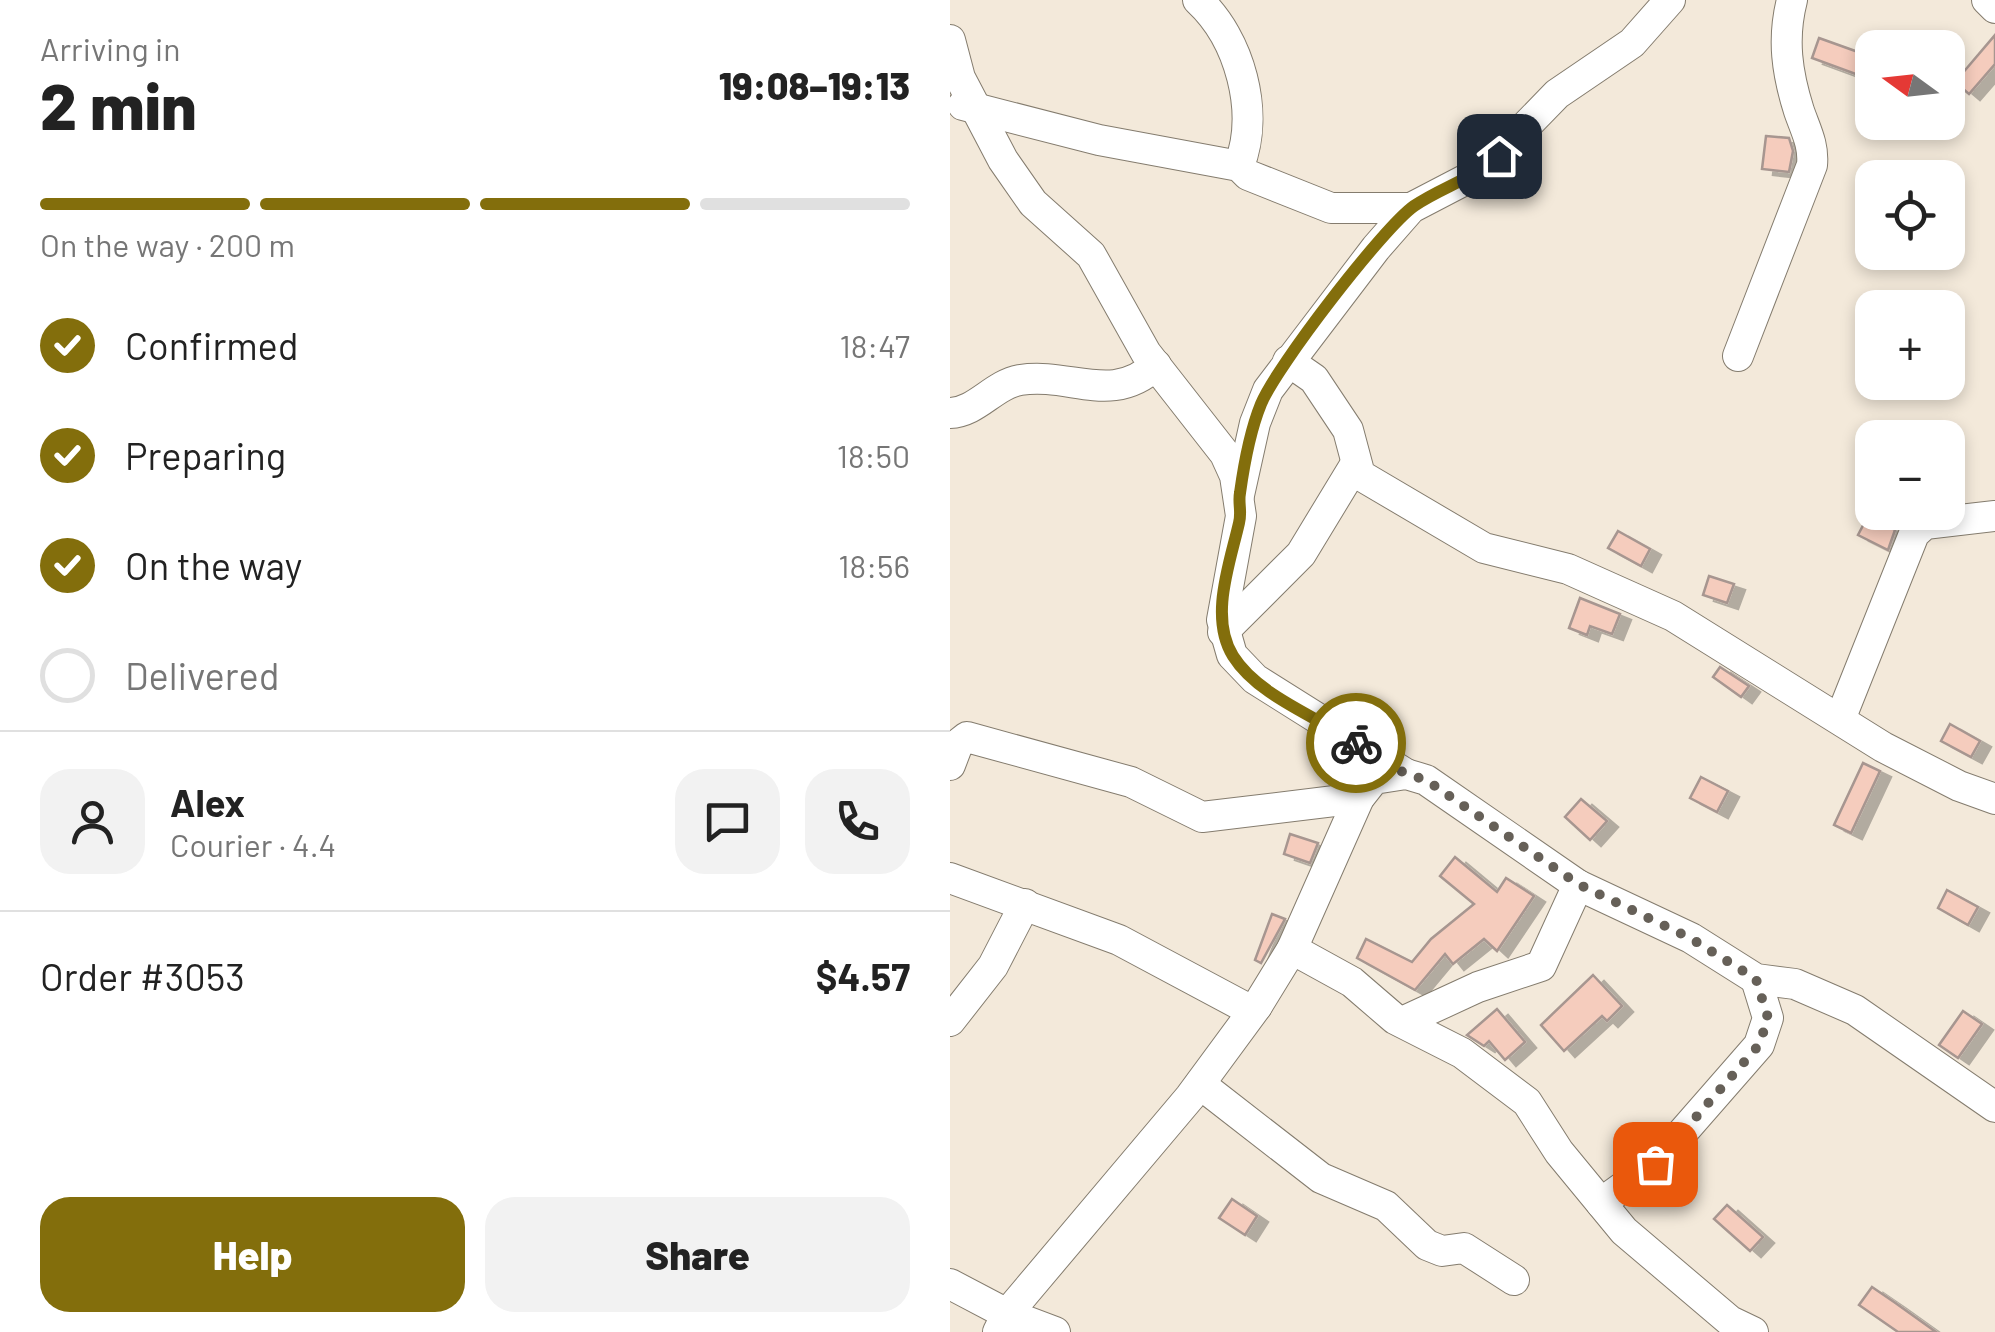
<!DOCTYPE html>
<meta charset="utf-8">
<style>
:root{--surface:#fff;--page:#f2f2f2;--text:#222;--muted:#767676;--line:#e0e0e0;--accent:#836e0c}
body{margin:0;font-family:Barlow,sans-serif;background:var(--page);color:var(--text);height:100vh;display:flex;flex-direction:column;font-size:38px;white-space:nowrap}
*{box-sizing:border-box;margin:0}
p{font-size:32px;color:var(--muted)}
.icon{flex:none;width:55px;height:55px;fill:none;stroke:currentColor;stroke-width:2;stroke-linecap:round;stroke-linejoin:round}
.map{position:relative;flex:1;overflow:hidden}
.side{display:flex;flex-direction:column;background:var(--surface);width:950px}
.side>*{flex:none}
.needle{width:65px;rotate:285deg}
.tools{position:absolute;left:905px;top:30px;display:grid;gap:20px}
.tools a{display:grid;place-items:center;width:110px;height:110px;border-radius:20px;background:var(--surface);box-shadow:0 5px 15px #0003;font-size:50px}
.pin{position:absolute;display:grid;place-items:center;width:85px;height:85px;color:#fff;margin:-42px;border-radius:20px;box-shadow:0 5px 15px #0006}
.courier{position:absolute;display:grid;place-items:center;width:100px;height:100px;margin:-50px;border:8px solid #836e0c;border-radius:50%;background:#fff;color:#222;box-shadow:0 2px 12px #0007}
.head em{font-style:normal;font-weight:800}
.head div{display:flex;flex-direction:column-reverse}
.head{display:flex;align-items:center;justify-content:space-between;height:170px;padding:0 40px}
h1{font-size:65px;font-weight:800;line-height:75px}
.bar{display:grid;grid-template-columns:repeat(4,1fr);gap:15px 10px;align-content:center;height:120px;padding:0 40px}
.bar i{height:12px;border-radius:8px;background:var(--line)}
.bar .selected{background:var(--accent)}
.bar p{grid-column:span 4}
.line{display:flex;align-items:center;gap:25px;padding:0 40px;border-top:2px solid var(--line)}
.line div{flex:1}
.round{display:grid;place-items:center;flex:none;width:105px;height:105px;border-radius:30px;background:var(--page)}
ol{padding:0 40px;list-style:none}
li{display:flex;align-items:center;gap:30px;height:110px}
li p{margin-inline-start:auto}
li .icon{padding:10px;border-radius:50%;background:var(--accent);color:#fff;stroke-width:4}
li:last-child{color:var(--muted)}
li i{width:55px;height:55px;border:5px solid var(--line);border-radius:50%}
.button{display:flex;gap:20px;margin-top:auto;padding:20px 40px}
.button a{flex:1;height:115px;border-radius:30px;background:var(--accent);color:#fff;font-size:40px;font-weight:800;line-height:115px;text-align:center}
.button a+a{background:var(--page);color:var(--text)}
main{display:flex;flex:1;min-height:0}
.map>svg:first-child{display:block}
</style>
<main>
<section class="side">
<div class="head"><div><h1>2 min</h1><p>Arriving in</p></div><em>19:08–19:13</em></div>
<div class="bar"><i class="selected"></i><i class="selected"></i><i class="selected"></i><i></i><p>On the way · 200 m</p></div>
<ol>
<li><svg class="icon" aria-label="check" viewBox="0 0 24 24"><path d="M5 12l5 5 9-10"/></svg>Confirmed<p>18:47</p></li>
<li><svg class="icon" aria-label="check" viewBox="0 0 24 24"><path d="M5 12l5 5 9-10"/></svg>Preparing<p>18:50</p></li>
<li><svg class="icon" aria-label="check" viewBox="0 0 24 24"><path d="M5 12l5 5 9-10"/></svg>On the way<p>18:56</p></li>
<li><i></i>Delivered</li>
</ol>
<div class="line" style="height:180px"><a class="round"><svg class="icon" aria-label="person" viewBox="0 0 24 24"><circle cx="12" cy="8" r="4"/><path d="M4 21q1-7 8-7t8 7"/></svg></a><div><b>Alex</b><p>Courier · 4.4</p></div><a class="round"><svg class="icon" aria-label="chat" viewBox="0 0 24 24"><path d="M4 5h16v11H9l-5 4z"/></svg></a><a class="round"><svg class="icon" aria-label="phone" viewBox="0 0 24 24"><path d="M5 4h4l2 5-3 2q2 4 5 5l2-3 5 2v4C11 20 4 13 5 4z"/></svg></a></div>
<div class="line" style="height:130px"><div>Order #3053</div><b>$4.57</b></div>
<div class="button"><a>Help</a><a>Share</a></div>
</section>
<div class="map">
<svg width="1045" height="1332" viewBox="0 0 1045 1332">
<defs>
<filter id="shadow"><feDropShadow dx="11" dy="6" stdDeviation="0" flood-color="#0004"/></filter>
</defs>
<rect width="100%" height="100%" fill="#f3e9da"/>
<g fill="#f5ccbd" stroke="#a79690" stroke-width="2.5" filter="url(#shadow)">
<polygon points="1045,35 1045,64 1019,94 1005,82"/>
<polygon points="869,38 922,57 922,80 862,58"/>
<polygon points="816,136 839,138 843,151 839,172 812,169"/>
<polygon points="918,516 945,530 938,550 908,535"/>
<polygon points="668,531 700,549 691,566 658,548"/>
<polygon points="759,576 784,584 777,603 753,595"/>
<polygon points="630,598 670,614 662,634 640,626 637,635 619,628"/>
<polygon points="770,667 799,686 791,697 763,677"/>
<polygon points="1000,724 1030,741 1021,757 991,741"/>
<polygon points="913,763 930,771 901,833 884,825"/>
<polygon points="751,777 778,791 767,812 740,798"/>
<polygon points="631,799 657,821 640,840 615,817"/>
<polygon points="340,834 368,843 360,863 334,854"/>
<polygon points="505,857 547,892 556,878 584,896 547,951 534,939 503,964 495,954 465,990 407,958 416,939 462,962 481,939 524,904 490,876"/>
<polygon points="997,890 1028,907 1018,925 988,908"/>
<polygon points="322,914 335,919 311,963 305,960"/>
<polygon points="643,975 672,1006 657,1021 652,1016 614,1051 591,1025"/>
<polygon points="547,1009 575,1042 555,1060 539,1041 534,1046 517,1035"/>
<polygon points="1013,1011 1032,1024 1008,1058 989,1045"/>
<polygon points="282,1199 307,1216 295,1235 269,1218"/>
<polygon points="777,1205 813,1237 800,1251 764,1219"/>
<polygon points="922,1287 944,1302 986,1332 948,1332 909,1305"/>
</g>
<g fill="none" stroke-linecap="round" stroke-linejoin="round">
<g stroke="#847c6e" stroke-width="32">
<g id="minor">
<path d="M248,0C290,39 310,112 289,166"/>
<polyline points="1037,0 1045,8"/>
<polyline points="0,40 10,78 53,160 83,203 141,255 196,353 275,454 285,476 291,516 272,620 282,655 305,679 456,774"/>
<polyline points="13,105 149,140 289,166 298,175 381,208 461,208"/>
<path d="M788,356L862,165C864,145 856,131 849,111C837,73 832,39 842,0"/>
<polyline points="338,361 364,379 398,430 410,475 534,548 618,569 723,616 933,747 1009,786 1045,799"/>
<path d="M0,413C27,412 43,385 70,380C121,372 162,406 206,365"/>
<polyline points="289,495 305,423 318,390 426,248 461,208 532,171 607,94 682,43 720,0"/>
<polyline points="273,632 351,554 405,465"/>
<polyline points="891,717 964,534 975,524 1045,516"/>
<polyline points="0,765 8,744 17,737 181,782 252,817 409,798"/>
<polyline points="0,878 169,940 302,1011 307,1006"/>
<polyline points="342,949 402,982 445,1019 512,1053 577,1102 609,1152 674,1231 780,1321 803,1332"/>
<polyline points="0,1021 43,966 75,904"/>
<polyline points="452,1022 528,987 591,966 628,885"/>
<polyline points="250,1084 371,1178 436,1206 477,1245 492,1251 514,1248 564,1280"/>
<polyline points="651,1203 705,1164 809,1045 818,1018 806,979"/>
<polyline points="0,1284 57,1314 105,1332"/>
<polyline points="48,1332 57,1314 240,1097 307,1006 342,949 409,798 424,779 456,774 476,780 628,885 741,938 806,979 845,984 905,1010 1045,1107"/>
</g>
</g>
<use href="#minor" stroke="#fff" stroke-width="30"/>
</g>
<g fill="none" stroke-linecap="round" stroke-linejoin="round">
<polyline stroke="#666058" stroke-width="10" stroke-dasharray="0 18" points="406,743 456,774 476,780 628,884 740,938 806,979 818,1018 809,1045 705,1164"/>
<path stroke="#836e0c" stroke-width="12" d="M406,743C368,717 308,696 283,656C259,617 280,563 289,523C292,512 288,503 290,493C294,464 300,431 311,404C326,367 433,228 464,206C492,187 523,179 549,156"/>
</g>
</svg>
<div class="tools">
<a><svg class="needle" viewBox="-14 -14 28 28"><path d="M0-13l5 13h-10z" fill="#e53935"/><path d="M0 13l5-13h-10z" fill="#767676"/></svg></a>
<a><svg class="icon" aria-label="locate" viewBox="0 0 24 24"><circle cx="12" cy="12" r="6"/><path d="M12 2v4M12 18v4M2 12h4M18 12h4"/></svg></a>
<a>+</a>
<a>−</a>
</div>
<div class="pin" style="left:705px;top:1164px;background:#ea580c"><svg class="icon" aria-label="bag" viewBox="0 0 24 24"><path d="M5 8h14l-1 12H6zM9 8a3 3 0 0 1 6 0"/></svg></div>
<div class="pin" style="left:549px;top:156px;background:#1f2937"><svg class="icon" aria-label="home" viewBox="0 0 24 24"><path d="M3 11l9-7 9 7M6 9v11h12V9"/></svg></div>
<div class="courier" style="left:406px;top:743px"><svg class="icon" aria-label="bike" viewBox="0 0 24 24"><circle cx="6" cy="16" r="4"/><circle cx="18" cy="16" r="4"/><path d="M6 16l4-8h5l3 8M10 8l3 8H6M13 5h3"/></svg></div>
</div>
</main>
